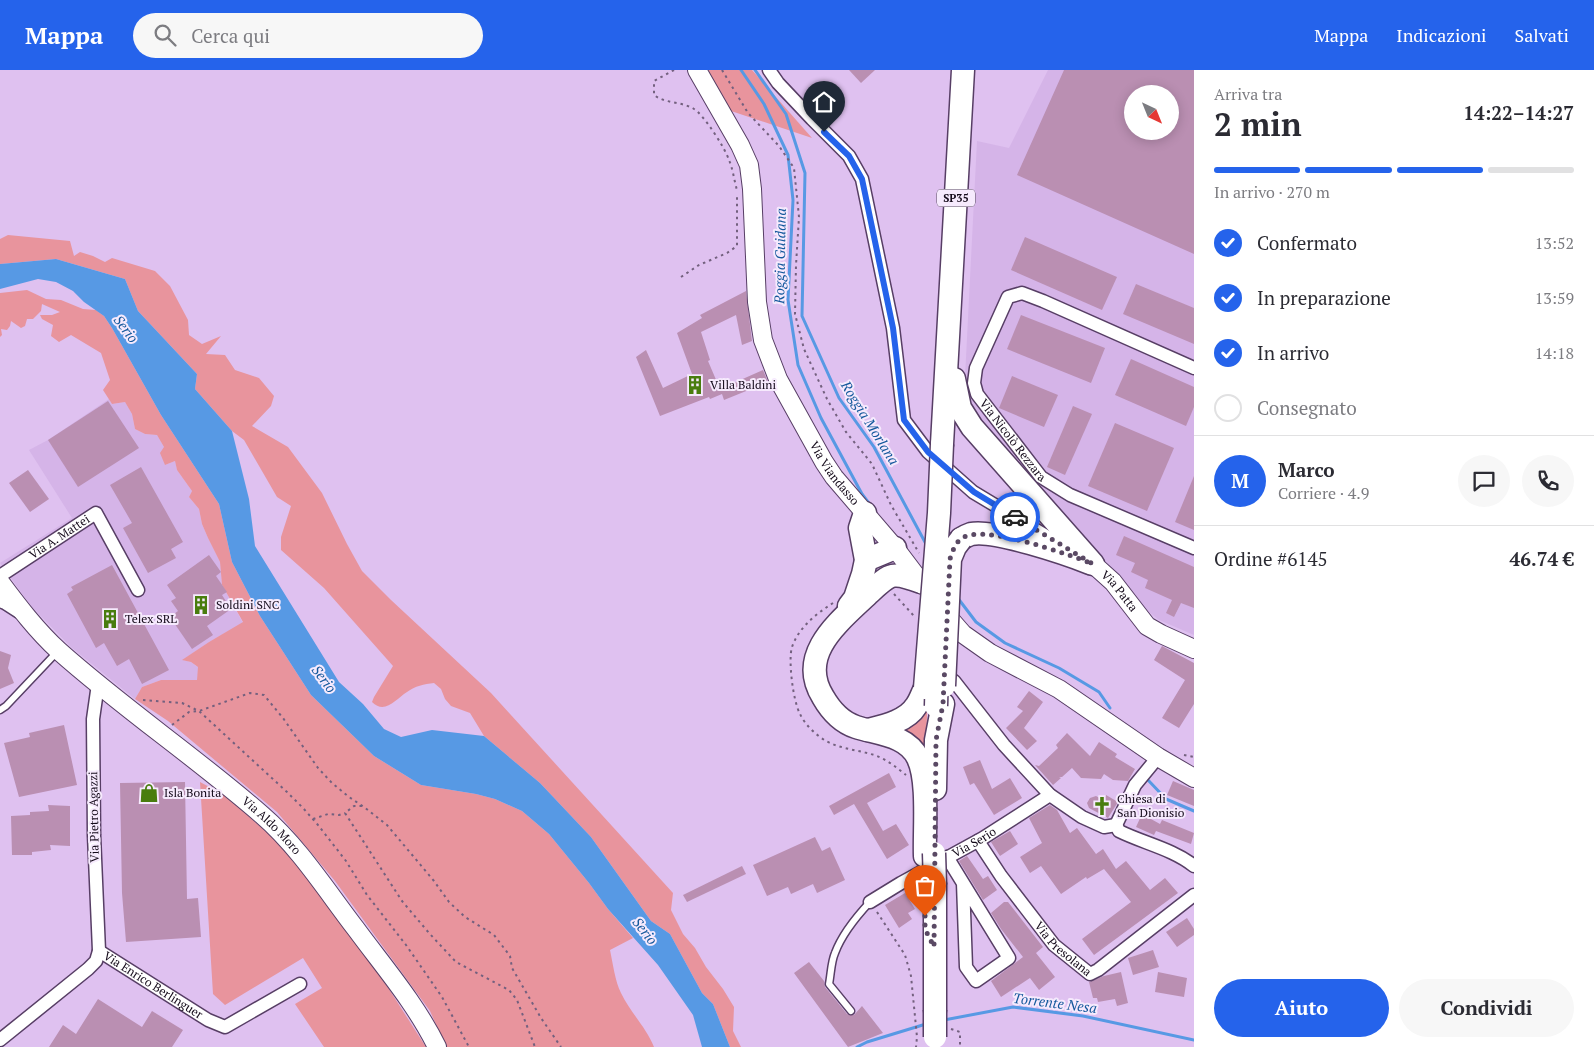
<!DOCTYPE html>
<html lang="it">
<meta charset="utf-8">
<style>
:root{--surface:#fff;--page:#f7f7f7;--text:#2b2b33;--muted:#7c7c81;--line:#e1e1e2;--accent:#2563eb}
body{margin:0;font-family:"PT Serif",serif;background:var(--page);color:var(--text);height:100vh;display:flex;flex-direction:column;font-size:19px;white-space:nowrap}
*{box-sizing:border-box;margin:0}
p{font-size:16px;color:var(--muted)}
.icon{flex:none;width:28px;height:28px;fill:none;stroke:currentColor;stroke-width:2;stroke-linecap:round;stroke-linejoin:round}
.map{position:relative;flex:1;overflow:hidden}
.side{display:flex;flex-direction:column;background:var(--surface);width:400px}
.side>*{flex:none}
.needle{width:32px;rotate:137deg}
.tools{position:absolute;left:1124px;top:15px;display:grid;gap:10px}
.tools a{display:grid;place-items:center;width:55px;height:55px;border-radius:50%;background:var(--surface);box-shadow:0 2px 12px #0003;font-size:25px}
.pin{position:absolute;display:grid;place-items:center;width:42px;height:42px;color:#fff;margin:-51px -21px;border-radius:50% 50% 50% 0;rotate:-45deg;box-shadow:0 0 5px #0007}
.pin .icon{rotate:45deg}
.courier{position:absolute;display:grid;place-items:center;width:50px;height:50px;margin:-25px;border:4px solid #2563eb;border-radius:50%;background:#fff;color:#222;box-shadow:0 1px 6px #0007}
.summary em{font-style:normal;font-weight:700}
.summary div{display:flex;flex-direction:column-reverse}
.summary{display:flex;align-items:center;justify-content:space-between;height:85px;padding:0 20px}
h1{font-size:32px;font-weight:700;line-height:38px}
.bar{display:grid;grid-template-columns:repeat(4,1fr);gap:8px 5px;align-content:center;height:60px;padding:0 20px}
.bar i{height:6px;border-radius:4px;background:var(--line)}
.bar .selected{background:var(--accent)}
.bar p{grid-column:span 4}
.line{display:flex;align-items:center;gap:12px;padding:0 20px;border-top:1px solid var(--line)}
.line div{flex:1}
.round{display:grid;place-items:center;flex:none;width:52px;height:52px;border-radius:26px;background:var(--page)}
ol{padding:0 20px;list-style:none}
li{display:flex;align-items:center;gap:15px;height:55px}
li p{margin-inline-start:auto}
li .icon{padding:5px;border-radius:50%;background:var(--accent);color:#fff;stroke-width:4}
li:last-child{color:var(--muted)}
li i{width:28px;height:28px;border:2px solid var(--line);border-radius:50%}
.button{display:flex;gap:10px;margin-top:auto;padding:10px 20px}
.button a{flex:1;height:58px;border-radius:30px;background:var(--accent);color:#fff;font-size:20px;font-weight:700;line-height:58px;text-align:center}
.button a+a{background:var(--page);color:var(--text)}
header{display:flex;align-items:center;gap:30px;box-sizing:border-box;height:70px;padding:0 25px;background:var(--accent);color:#fff}
header strong{font-size:24px}
nav{display:flex;gap:28px;margin-inline-start:auto;font-size:18px}
.search{width:350px;height:45px;background:var(--page);display:flex;align-items:center;gap:12px;box-sizing:border-box;padding:0 18px;border-radius:28px;color:var(--muted);font-size:19px}
main{display:flex;flex:1;min-height:0}
.map>svg:first-child{display:block}
</style>
<header>
<strong>Mappa</strong>
<div class="search"><svg class="icon" aria-label="search" viewBox="0 0 24 24"><circle cx="10" cy="10" r="6"/><path d="M15 15l6 6"/></svg>Cerca qui</div>
<nav><a>Mappa</a><a>Indicazioni</a><a>Salvati</a></nav>
</header>
<main>
<div class="map">
<svg width="1194" height="977" viewBox="0 0 1194 977">
<rect width="100%" height="100%" fill="#dfc1f0"/>
<g fill="#d5b4e8" fill-rule="evenodd">
<path d="M1048,0H1194V565L1159,550L1149,542L1037,418L964,327L977,71L1009,78ZM1132,24H1170V61H1132Z"/>
<polygon points="109,329 112,334 125,332 132,344 135,359 145,364 157,365 164,377 165,395 175,391 177,400 192,421 189,427 199,439 202,454 208,468 220,492 222,515 243,553 209,572 183,590 191,592 199,598 197,610 161,610 142,617 135,629 71,577 31,536 0,493 72,448 29,380 48,370"/>
</g>
<g fill="#e8949d">
<polygon points="707,0 752,0 812,68 728,40"/>
<path d="M8,165L70,171L74,186L80,182L93,186L105,192L112,188L155,201L170,216L188,250L189,265L202,274L221,266L206,284L225,285L235,300L259,308L274,326L271,336L252,356L288,377L322,423L347,474L362,501L391,530L491,623L673,823L671,840L683,864L695,878L706,897L723,919L734,937L733,961L741,977H730L713,934L702,923L670,864L651,851L591,767L540,713L484,666L470,643L451,636L445,629L441,619L434,613C424,614 415,616 407,622C396,629 385,645 372,632L374,627L393,596L324,518L281,480V467L291,436L277,427L244,370L232,361L195,319L197,304L138,241L125,209L56,189L0,194V169Z"/>
<path d="M27,220L46,229L61,230L83,239L96,240L104,246L112,258L161,345L219,434L232,492L260,546L311,625L374,686L421,715L476,724L495,729L522,741L549,764L589,813L608,839L633,868L610,880C613,894 615,911 621,923C630,942 646,957 654,977H446L430,941L335,811L277,742L168,651L135,629L142,617L161,610H197L198,597L191,592L182,590L209,572L243,552L222,515L220,492L208,468L202,454L199,439L189,427L192,421L177,400L175,391L165,395L160,383L164,377L157,365L145,364L135,359L132,344L125,332L112,334L103,320L110,310L101,283L71,265L59,272L51,266L53,255L42,249L40,245H52L60,242L42,234L41,241L33,249H27L25,256L21,258L11,251L10,256L7,260L1,259L2,265L0,267V223Z"/>
<polygon points="928,624 925,693 892,659"/>
<polygon points="200,712 226,726 271,766 294,778 307,807 387,916 426,977 324,977 295,934 322,918 303,888 225,935 213,924"/>
</g>
<polygon fill="#5799e4" points="56,189 125,209 138,241 197,304 195,319 232,361 249,429 255,476 339,612 363,634 384,659 401,667 432,660 484,666 540,713 591,767 651,851 670,864 702,923 713,934 730,977 702,977 693,945 658,895 608,839 589,813 549,764 522,741 495,729 476,724 421,715 374,686 311,625 260,546 232,492 219,434 161,345 112,258 104,246 84,232 73,221 56,212 38,209 0,219 0,194"/>
<g fill="none" stroke-linecap="round" stroke-linejoin="round">
<g stroke="#5799e4" stroke-width="3">
<polyline points="741,0 764,34 788,85 793,130 788,230 798,295 821,348 862,424 871,436"/>
<polyline points="755,0 786,44 805,103 802,246 839,328 874,377 926,474"/>
<polyline points="957,527 976,552 1005,573 1059,598 1099,622 1110,638"/>
<polyline points="1148,710 1166,729 1194,741"/>
<polyline points="944,950 1013,937 1083,946 1194,970"/>
<polyline points="857,977 867,972 926,954"/>
</g>
</g>
<g fill="#ba8fb2" fill-rule="evenodd">
<polygon points="849,0 875,0 861,13"/>
<path d="M1064,0H1194V184L1017,105ZM1132,24H1170V61H1132Z"/>
<polygon points="1025,167 1117,207 1102,240 1011,200"/>
<polygon points="1136,214 1194,238 1194,274 1123,244"/>
<polygon points="746,221 752,271 742,275 736,245 701,262 710,290 708,291 720,319 763,300 768,312 724,330 722,324 710,329 709,327 660,346 636,287 646,280 663,318 692,304 677,263 702,248 700,245"/>
<polygon points="1021,245 1105,278 1091,313 1007,279"/>
<polygon points="1131,289 1194,317 1194,337 1186,356 1115,325"/>
<polygon points="1012,306 1058,325 1044,357 999,338"/>
<polygon points="108,331 139,378 78,417 48,370"/>
<polygon points="1073,336 1092,344 1065,405 1047,397"/>
<polygon points="1115,353 1174,378 1147,441 1088,416"/>
<polygon points="141,397 183,472 171,479 176,488 148,503 123,458 132,453 110,415"/>
<polygon points="28,400 49,429 30,442 9,413"/>
<polygon points="1194,406 1194,460 1175,452"/>
<polygon points="1124,466 1194,497 1194,538 1181,533 1174,547 1166,543 1172,530 1145,518 1148,510 1131,502 1135,493 1116,485"/>
<polygon points="209,485 221,502 216,506 227,522 222,525 231,539 207,556 213,565 192,579 170,547 178,541 171,531 176,528 167,515"/>
<polygon points="112,495 169,600 142,614 129,589 117,596 104,573 96,578 67,524 73,520 71,517"/>
<polygon points="1162,576 1194,593 1194,634 1179,658 1162,648 1185,610 1154,590"/>
<polygon points="0,581 11,585 8,598 14,613 0,619"/>
<polygon points="1029,621 1043,632 1024,658 1037,671 1027,680 1006,658 1023,641 1017,637"/>
<polygon points="64,655 77,715 19,727 4,673 30,667 29,663"/>
<polygon points="1067,663 1090,686 1099,672 1117,684 1115,687 1135,699 1128,711 1113,710 1104,704 1101,709 1081,708 1072,698 1062,707 1059,707 1061,708 1053,715 1035,695 1039,696 1058,678 1056,675"/>
<polygon points="980,690 992,719 1010,708 1022,728 994,745 974,713 970,715 963,697"/>
<polygon points="889,703 896,717 867,733 883,761 896,754 909,775 887,789 854,734 834,745 829,736"/>
<polygon points="1173,711 1194,720 1194,736 1167,725"/>
<polygon points="185,712 187,829 198,828 201,867 126,872 122,823 120,713"/>
<polygon points="1106,725 1118,732 1108,748 1089,738 1087,733 1090,728 1096,726 1103,730"/>
<polygon points="48,735 70,736 70,776 50,775 51,780 32,782 32,785 12,785 11,746 30,745 30,742 49,741"/>
<polygon points="1050,735 1057,740 1070,763 1077,758 1096,784 1103,779 1116,799 1126,791 1150,820 1165,808 1178,823 1094,885 1082,869 1131,832 1104,799 1087,809 1086,807 1061,824 1041,796 1030,803 1020,787 1042,773 1029,748"/>
<polygon points="1142,744 1160,754 1162,750 1194,763 1191,774 1156,761 1154,765 1136,757"/>
<polygon points="1010,761 1018,774 1000,786 991,772"/>
<polygon points="815,767 822,781 830,777 845,810 817,823 813,814 791,824 788,817 767,826 753,795"/>
<polygon points="967,786 983,809 988,806 997,820 983,830 959,791"/>
<polygon points="742,796 746,804 687,832 683,825"/>
<polygon points="905,823 915,839 908,843 912,849 899,858 885,835"/>
<polygon points="1004,832 1008,832 1043,877 1036,883 1055,907 1039,920 1030,908 1001,927 991,911 1023,887 1001,859 991,843"/>
<polygon points="1187,848 1194,859 1194,865 1177,877 1166,862"/>
<polygon points="1153,880 1159,897 1133,905 1128,888"/>
<polygon points="809,892 824,911 825,917 847,944 854,945 862,936 883,963 848,977 794,903"/>
<polygon points="1121,902 1128,933 1117,936 1115,929 1098,932 1097,928 1093,928 1089,912 1104,906"/>
<polygon points="1158,902 1187,908 1184,927 1155,922"/>
<polygon points="98,929 142,957 152,941 183,960 172,977 49,977 63,955 76,964"/>
</g>
<g fill="none" stroke-linecap="round" stroke-linejoin="round">
<g stroke="#573e65" stroke-width="9">
<g id="lane">
<polyline points="0,640 6,636 58,581"/>
<path d="M851,941L829,914C831,904 831,892 835,883C842,864 856,847 870,832"/>
</g>
</g>
<g stroke="#573e65" stroke-width="15">
<g id="street">
<polyline points="769,0 778,13 812,49 849,86 862,109 893,258 904,350 928,382 973,422 1061,475"/>
<path id="s1" d="M1194,298L1043,231L1022,223L1008,227L976,298L974,313L977,324L1041,407L1070,425L1194,478"/>
<path id="s2" d="M0,506L96,443L138,520"/>
<polyline points="0,531 5,533 19,542"/>
<polyline points="954,611 1004,675 1050,725 1082,747 1104,757 1116,755"/>
<path d="M1116,755L1119,761C1143,773 1173,779 1194,796"/>
<polyline points="1116,755 1135,715 1158,687"/>
<path id="s3" d="M978,771L1001,806L1054,875L1090,904L1098,900L1194,825"/>
<polyline points="947,787 1009,888 976,911 966,897 963,813"/>
<path id="s4" d="M870,832L901,813L983,768L1050,725"/>
<path id="s5" d="M99,881L208,950L225,957L300,914"/>
<polyline points="0,970 88,899 96,891 99,881 94,765 93,649 98,614"/>
</g>
</g>
<g stroke="#573e65" stroke-width="20">
<g id="secondary">
<path id="s6" d="M697,0L740,75L749,95L752,119L757,232L763,270L778,309L824,392L834,407L895,478L923,515"/>
<path id="s7" d="M1093,494L1113,512L1147,556L1161,564L1194,579"/>
<path id="s8" d="M0,512C18,536 37,561 59,581C124,639 197,688 262,745C299,777 326,820 356,859C384,897 416,934 437,977"/>
<polyline points="942,540 963,564 990,583 1059,619 1158,687 1194,708"/>
</g>
</g>
<g stroke="#573e65" stroke-width="25">
<g id="highway">
<polyline points="954,309 960,338 972,357 1093,494"/>
<polyline points="942,374 963,0"/>
<path d="M961,469C964,467 968,465 971,464C994,459 1067,484 1090,493"/>
<polyline points="866,490 895,478"/>
<path d="M921,512C891,501 891,503 868,524C840,551 796,584 823,627C831,641 841,652 856,657C878,664 907,665 918,688C929,711 924,760 925,786"/>
<polyline points="849,536 855,528 863,504 866,490 860,458 865,443"/>
<path d="M868,660C884,656 907,651 916,636C920,631 922,624 925,618"/>
<polyline points="935,719 936,670 943,634"/>
<polyline points="935,815 935,940"/>
</g>
</g>
<g stroke="#73607e" stroke-width="2" stroke-dasharray="2.5 4" stroke-linecap="butt">
<path d="M674,0L654,11V25C666,34 681,31 694,39C704,45 725,78 729,90C733,99 734,110 737,120"/>
<polyline points="722,0 748,43 779,76 794,98 799,147 796,195 795,244 804,279 827,329 846,362 872,394 891,435 919,483"/>
<polyline points="681,207 699,195 727,183 737,176 737,127"/>
<polyline points="894,524 914,546"/>
<path d="M833,533C816,544 799,557 792,577C788,590 793,631 800,644C805,655 816,665 826,671C841,679 858,680 874,685C886,689 896,697 906,705"/>
<polyline points="143,630 182,633 199,641 287,722 303,738 318,755 346,791 367,825 406,875 442,927 469,977"/>
<polyline points="172,655 189,642 199,641 250,623 264,625 283,648 318,698 332,713 349,727 364,737 387,755 434,811 449,832 465,847 494,865 510,886 512,898 541,948 561,977"/>
<polyline points="1184,685 1194,687"/>
<polyline points="362,736 354,736 345,743 402,831 429,863 456,892 509,920 517,930 535,977"/>
<polyline points="313,749 328,744 339,745 345,743"/>
<polyline points="877,842 905,885 911,906 917,967 916,977"/>
<polyline points="951,959 960,962 960,977"/>
</g>
<use href="#lane" stroke="#fff" stroke-width="6"/>
<use href="#street" stroke="#fff" stroke-width="12"/>
<use href="#secondary" stroke="#fff" stroke-width="18"/>
<use href="#highway" stroke="#fff" stroke-width="22"/>
<g stroke="#573e65" stroke-width="25" stroke-linecap="butt">
<g id="highway-bridge">
<polyline points="944,616 950,489 955,477 961,469"/>
<polyline points="925,618 939,443 942,374"/>
<polyline points="936,636 937,599"/>
<polyline points="934,783 935,815"/>
<polyline points="935,940 935,967"/>
</g>
</g>
<use href="#highway-bridge" stroke="#fff" stroke-width="22"/>
</g>
<g fill="none" stroke-linecap="round" stroke-linejoin="round">
<path stroke="#5a4964" stroke-width="5" stroke-dasharray="0 9" d="M925,846V859L934,877L936,670L943,634L950,489C952,483 955,473 961,469C980,452 1070,485 1093,494L1015,447"/>
<polyline stroke="#2563eb" stroke-width="6" points="824,62 849,86 862,109 893,258 904,350 928,382 974,422 1015,447"/>
</g>
<defs>
<g id="building-bare" transform="scale(1.5)"><path d="M-4-6H4V6H1V3H-1V6H-4ZM-2.5-4.3h1.7v1.8h-1.7ZM.8-4.3h1.7v1.8H.8ZM-2.5-1h1.7V.8h-1.7ZM.8-1h1.7V.8H.8Z" fill="#497d0e" stroke="#f6eafd" stroke-width="2.5" paint-order="stroke"/></g>
<g id="shop-bare" transform="scale(1.5)"><path d="M-5-2.5h2.3a2.7 3.5 0 0 1 5.4 0H5L5.5 6h-11ZM-1.5-2.5h3a1.5 2.3 0 0 0-3 0Z" fill="#497d0e" stroke="#f6eafd" stroke-width="2.5" paint-order="stroke"/></g>
<g id="church-bare" transform="scale(1.5)"><path d="M-1.2-6h2.4v3.5h3.3v2.4h-3.3V6h-2.4V-.1h-3.3v-2.4h3.3Z" fill="#497d0e" stroke="#f6eafd" stroke-width="2.5" paint-order="stroke"/></g>
</defs>
<g fill-rule="evenodd">
<use href="#building-bare" x="695" y="315"/>
<use href="#building-bare" x="201" y="535"/>
<use href="#building-bare" x="110" y="549"/>
<use href="#shop-bare" x="149" y="723"/>
<use href="#church-bare" x="1102" y="736"/>
</g>
<g text-anchor="middle" stroke-width="4" stroke-linejoin="round" paint-order="stroke">
<rect fill="#f6eafd" stroke="#574c5d" stroke-width="1" x="937" y="119.5" width="38" height="17" rx="4"/>
<g font-size="11" font-weight="bold" fill="#130919">
<text x="956" y="132">SP35</text>
</g>
<g font-size="12" fill="#130919" stroke="#f6eafd" text-anchor="start">
<text x="710" y="319">Villa Baldini</text>
<text x="216" y="539">Soldini SNC</text>
<text x="125" y="553">Telex SRL</text>
<text x="164" y="727">Isla Bonita</text>
<text x="1117" y="733">Chiesa di<tspan x="1117" dy="14">San Dionisio</tspan></text>
</g>
<g font-size="12" fill="#130919" stroke="#f6eafd">
<text dy="4" stroke="none"><textPath href="#s1" startOffset="365">Via Nicolò Rezzara</textPath></text>
<text dy="4" stroke="none"><textPath href="#s6" startOffset="436">Via Viandasso</textPath></text>
<text dy="4" stroke="none"><textPath href="#s2" startOffset="71">Via A. Mattei</textPath></text>
<text dy="4" stroke="none"><textPath href="#s7" startOffset="38">Via Patta</textPath></text>
<text transform="translate(94 747) rotate(-91)" y="4">Via Pietro Agazzi</text>
<text dy="4" stroke="none"><textPath href="#s8" startOffset="366">Via Aldo Moro</textPath></text>
<text dy="4" stroke="none"><textPath href="#s4" startOffset="120">Via Serio</textPath></text>
<text dy="4" stroke="none"><textPath href="#s3" startOffset="138">Via Presolana</textPath></text>
<text dy="4" stroke="none"><textPath href="#s5" startOffset="64">Via Enrico Berlinguer</textPath></text>
</g>
<g font-size="14" font-style="italic" fill="#14589c" stroke="#f6eafd">
<text transform="translate(780 186) rotate(-89)" y="5">Roggia Guidana</text>
<text transform="translate(126 259) rotate(53)" y="5">Serio</text>
<text transform="translate(870 353) rotate(58)" y="5">Roggia Morlana</text>
<text transform="translate(324 609) rotate(53)" y="5">Serio</text>
<text transform="translate(645 861) rotate(52)" y="5">Serio</text>
<text transform="translate(1055 933) rotate(7)" y="5">Torrente Nesa</text>
</g>
</g>
</svg>
<div class="tools">
<a><svg class="needle" viewBox="-14 -14 28 28"><path d="M0-13l5 13h-10z" fill="#e53935"/><path d="M0 13l5-13h-10z" fill="#7c7c81"/></svg></a>
</div>
<div class="pin" style="left:925px;top:846px;background:#ea580c"><svg class="icon" aria-label="bag" viewBox="0 0 24 24"><path d="M5 8h14l-1 12H6zM9 8a3 3 0 0 1 6 0"/></svg></div>
<div class="pin" style="left:824px;top:62px;background:#1f2937"><svg class="icon" aria-label="home" viewBox="0 0 24 24"><path d="M3 11l9-7 9 7M6 9v11h12V9"/></svg></div>
<div class="courier" style="left:1015px;top:447px"><svg class="icon" aria-label="car" viewBox="0 0 24 24"><path d="M5 17H2v-5l4-1 3-4h7l3 4 3 1v5h-3M9 17h6M6 11h13"/><circle cx="7" cy="17" r="2"/><circle cx="17" cy="17" r="2"/></svg></div>
</div>
<section class="side">
<div class="summary"><div><h1>2 min</h1><p>Arriva tra</p></div><em>14:22–14:27</em></div>
<div class="bar"><i class="selected"></i><i class="selected"></i><i class="selected"></i><i></i><p>In arrivo · 270 m</p></div>
<ol>
<li><svg class="icon" aria-label="check" viewBox="0 0 24 24"><path d="M5 12l5 5 9-10"/></svg>Confermato<p>13:52</p></li>
<li><svg class="icon" aria-label="check" viewBox="0 0 24 24"><path d="M5 12l5 5 9-10"/></svg>In preparazione<p>13:59</p></li>
<li><svg class="icon" aria-label="check" viewBox="0 0 24 24"><path d="M5 12l5 5 9-10"/></svg>In arrivo<p>14:18</p></li>
<li><i></i>Consegnato</li>
</ol>
<div class="line" style="height:90px"><b class="round" style="background:var(--accent);color:#fff">M</b><div><b>Marco</b><p>Corriere · 4.9</p></div><a class="round"><svg class="icon" aria-label="chat" viewBox="0 0 24 24"><path d="M4 5h16v11H9l-5 4z"/></svg></a><a class="round"><svg class="icon" aria-label="phone" viewBox="0 0 24 24"><path d="M5 4h4l2 5-3 2q2 4 5 5l2-3 5 2v4C11 20 4 13 5 4z"/></svg></a></div>
<div class="line" style="height:65px"><div>Ordine #6145</div><b>46.74 €</b></div>
<div class="button"><a>Aiuto</a><a>Condividi</a></div>
</section>
</main>
